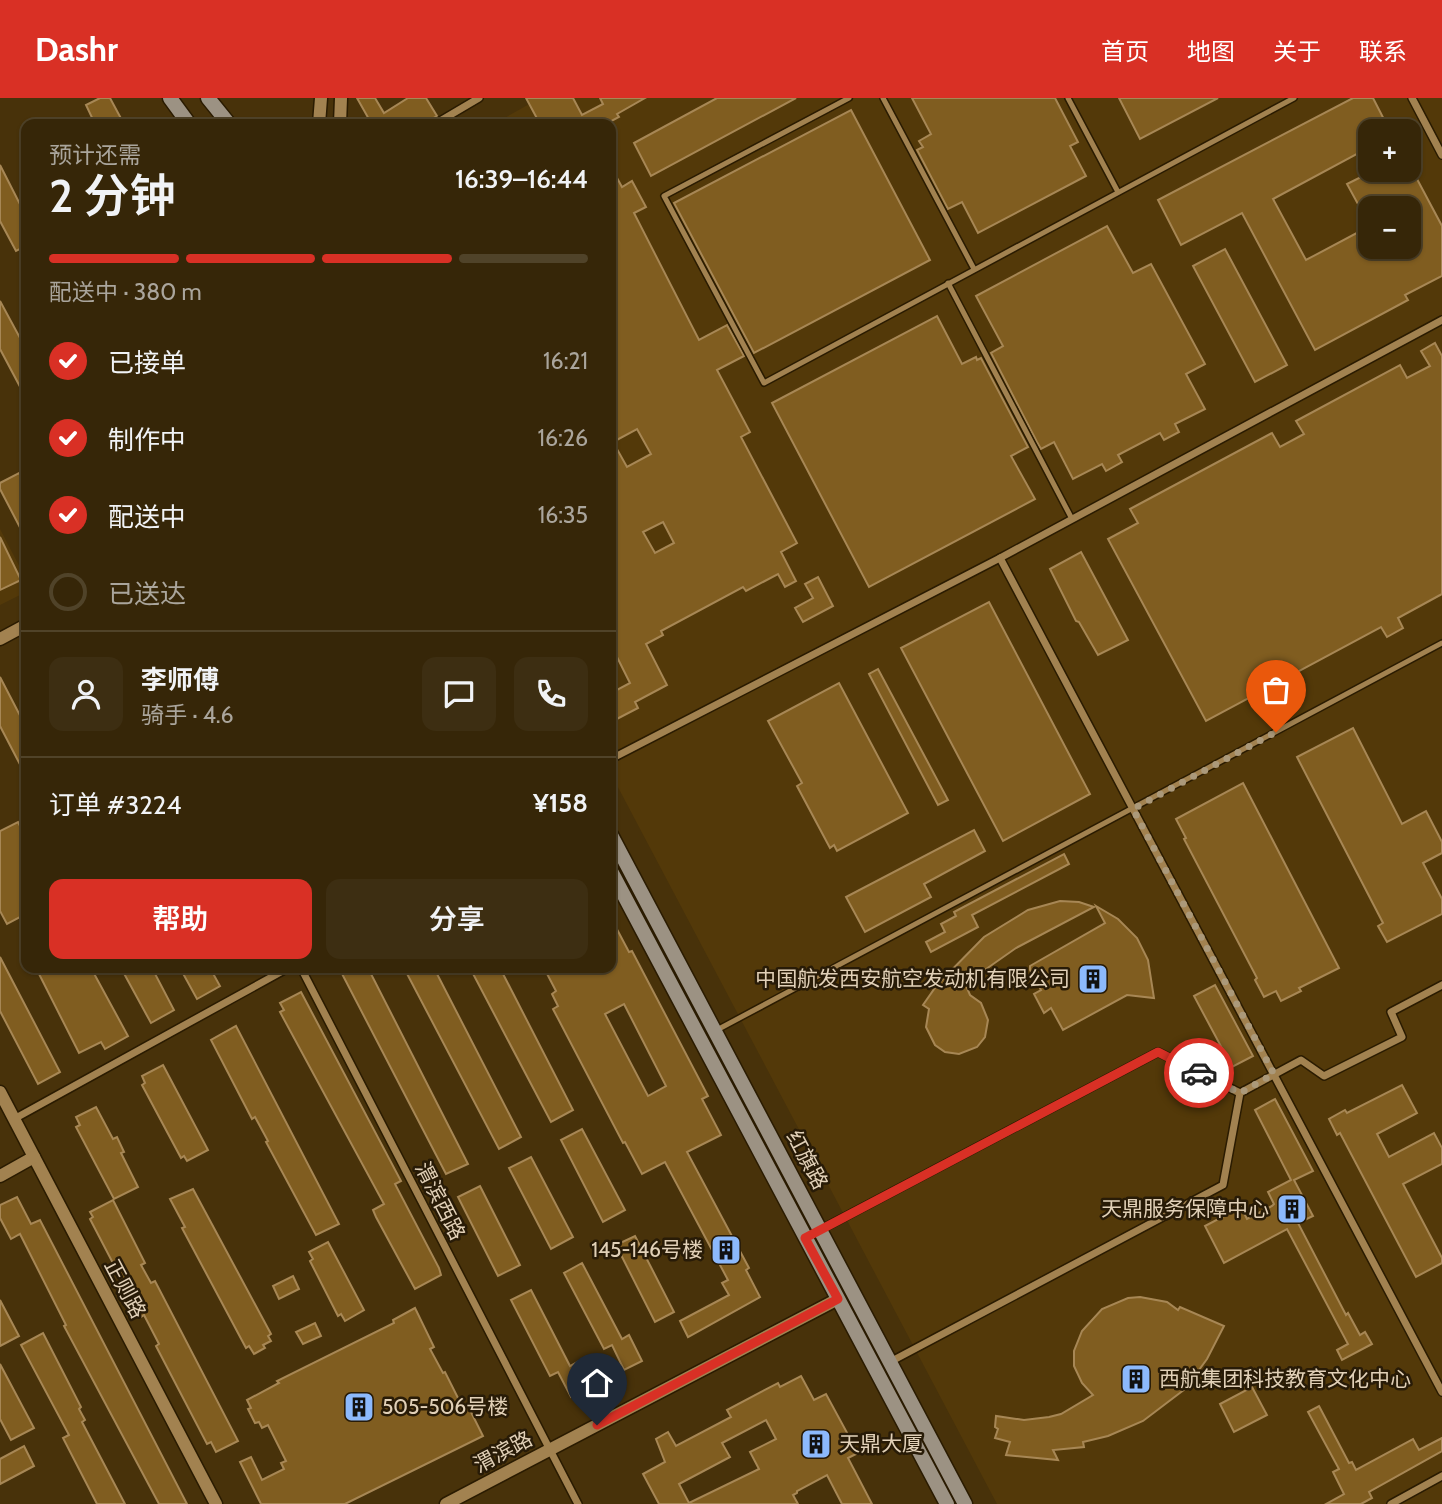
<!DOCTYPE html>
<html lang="zh">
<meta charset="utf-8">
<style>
:root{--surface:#362608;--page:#3d2e12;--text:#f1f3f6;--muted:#aaa59c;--line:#504329;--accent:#d93025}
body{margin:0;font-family:Cabin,"Noto Sans SC",sans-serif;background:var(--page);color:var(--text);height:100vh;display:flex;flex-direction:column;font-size:26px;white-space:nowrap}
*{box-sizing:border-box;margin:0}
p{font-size:23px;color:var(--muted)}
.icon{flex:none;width:38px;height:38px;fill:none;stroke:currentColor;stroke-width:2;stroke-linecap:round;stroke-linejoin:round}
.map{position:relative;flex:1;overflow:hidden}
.details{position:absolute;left:21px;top:21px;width:595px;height:854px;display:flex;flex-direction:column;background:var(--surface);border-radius:14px;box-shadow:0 2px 5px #0004,0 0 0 2px var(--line)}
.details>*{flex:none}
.tools{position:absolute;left:1358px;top:21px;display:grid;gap:14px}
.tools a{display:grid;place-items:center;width:63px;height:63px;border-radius:14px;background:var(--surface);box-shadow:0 2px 5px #0004,0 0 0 2px var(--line);font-size:35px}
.pin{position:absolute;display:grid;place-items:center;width:60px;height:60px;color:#fff;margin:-72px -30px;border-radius:50% 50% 50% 0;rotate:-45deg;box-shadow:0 0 7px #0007}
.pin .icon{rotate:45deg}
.courier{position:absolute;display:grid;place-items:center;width:70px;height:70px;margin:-35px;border:5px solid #d93025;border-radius:50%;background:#fff;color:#222;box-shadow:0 2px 9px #0007}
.overview em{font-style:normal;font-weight:600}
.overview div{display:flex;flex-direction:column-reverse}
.overview{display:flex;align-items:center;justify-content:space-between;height:119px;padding:0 28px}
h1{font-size:46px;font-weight:600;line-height:52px}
.bar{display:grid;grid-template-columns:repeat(4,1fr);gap:10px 7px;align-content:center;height:84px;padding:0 28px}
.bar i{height:9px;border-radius:5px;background:var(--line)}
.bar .current{background:var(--accent)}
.bar p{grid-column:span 4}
.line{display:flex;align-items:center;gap:18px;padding:0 28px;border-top:2px solid var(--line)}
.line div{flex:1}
.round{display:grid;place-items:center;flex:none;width:74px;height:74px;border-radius:14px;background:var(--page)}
ol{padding:0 28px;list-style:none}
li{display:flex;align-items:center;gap:21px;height:77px}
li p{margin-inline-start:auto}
li .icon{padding:7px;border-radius:50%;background:var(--accent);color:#fff;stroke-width:4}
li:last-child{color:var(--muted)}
li i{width:38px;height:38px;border:4px solid var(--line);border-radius:50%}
.action{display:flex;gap:14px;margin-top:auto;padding:14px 28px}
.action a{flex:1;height:80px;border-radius:14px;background:var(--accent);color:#fff;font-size:28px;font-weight:600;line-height:80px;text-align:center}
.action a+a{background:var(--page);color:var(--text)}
header{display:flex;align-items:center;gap:42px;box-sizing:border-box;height:98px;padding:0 35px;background:var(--accent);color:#fff}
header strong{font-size:33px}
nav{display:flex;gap:38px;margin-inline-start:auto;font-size:24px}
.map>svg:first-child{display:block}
</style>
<header>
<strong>Dashr</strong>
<nav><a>首页</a><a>地图</a><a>关于</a><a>联系</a></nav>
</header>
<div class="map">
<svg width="1442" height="1406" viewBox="0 0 1442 1406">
<rect width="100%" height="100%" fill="#48320a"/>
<g fill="#533909" fill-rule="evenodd">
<path d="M540,0H1442V1406H997L611,676V26H494ZM1370,33H1409V72H1370ZM1370,110H1409V149H1370Z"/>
<polygon points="0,431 26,481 26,494 0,507"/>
</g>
<g fill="#805d20" stroke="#a78755" stroke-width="2" fill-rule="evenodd">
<polygon points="100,0 110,0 124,26 95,26 86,7"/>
<polygon points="357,0 375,0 384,15 408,0 426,0 437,18 430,22 429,26 364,26 370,23"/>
<polygon points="526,0 573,0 582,17 603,6 600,0 645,0 617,16 619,19 606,26 540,26"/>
<polygon points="717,0 796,0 651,78 634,45"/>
<polygon points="912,0 1055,0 1078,44 1070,48 1086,78 978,135 962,104 948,111 917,52 923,49 919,43 931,36"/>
<polygon points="1119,0 1218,0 1140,41"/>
<path d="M1353,0H1373L1390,33H1370V49L1273,101L1306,162L1370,128L1347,86L1375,72H1409V66L1442,128V178L1405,197L1408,202L1315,252L1242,115L1181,147L1158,102ZM1370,110H1409V149H1370Z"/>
<polygon points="851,12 930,162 754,255 674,105"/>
<polygon points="0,67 26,118 26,148 16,153 0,123"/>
<path d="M611,69L622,89L632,83L646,109L634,115L699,242L727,227L744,258L717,272L750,334L741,339L797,445L781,454L796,483L785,489L778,476L746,493L743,489L661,533L663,537L646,546L667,587L635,604L638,610L611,624V595L630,585L611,547ZM637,331L651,356L627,369L613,344ZM663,424L674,445L655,455L643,434Z"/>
<polygon points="1107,128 1133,175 1151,166 1205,266 1186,276 1205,311 1175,326 1179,334 1164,342 1160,335 1118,357 1122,364 1106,373 1102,366 1073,381 1054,344 1041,351 1037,344 991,255 1003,248 976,198"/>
<polygon points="1225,151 1287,267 1255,284 1193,168"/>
<polygon points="0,203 26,251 26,300 0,251"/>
<polygon points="937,218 962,266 976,259 977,262 981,260 1028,349 1011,358 1035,401 869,489 772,305"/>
<polygon points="1435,245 1442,258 1442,496 1398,520 1403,530 1387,539 1381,529 1206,623 1108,441 1138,425 1130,411 1272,335 1280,349 1304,336 1296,323 1400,267 1407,280 1430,268 1421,253"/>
<polygon points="19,375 26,389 26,441 0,391 0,385"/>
<polygon points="0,439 21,482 0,492"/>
<polygon points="1081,454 1128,542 1098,557 1079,524 1076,523 1050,471"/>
<polygon points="818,479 833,508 803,524 795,510 813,500 805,486"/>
<polygon points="989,504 1090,696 1003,743 901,550"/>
<polygon points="878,571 948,702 938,707 869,576"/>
<polygon points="0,579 26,629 26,678 0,628"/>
<polygon points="839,585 908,715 837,753 834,747 830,750 797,688 802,685 768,623"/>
<polygon points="1353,630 1402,726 1426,713 1442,744 1442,755 1423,765 1442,801 1442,816 1387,844 1378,828 1383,825 1297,659"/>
<polygon points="1243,685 1339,870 1299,890 1301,893 1281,903 1276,893 1264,899 1255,882 1257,880 1184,741 1186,740 1176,721"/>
<polygon points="18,724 26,740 26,816 7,826 0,813 0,733"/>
<polygon points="974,732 985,753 924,786 931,799 865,834 846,799"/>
<polygon points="1064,756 1069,766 972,817 978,829 931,854 926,844 945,834 941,826 956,818 954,814"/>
<polygon points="1060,803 1079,804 1094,809 1016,850 969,883 967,890 970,897 981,905 988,922 985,939 977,949 959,956 945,954 935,947 926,929 929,911 923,907 937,887 984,839 1028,812"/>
<polygon points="1096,808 1118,821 1137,840 1148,862 1154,900 1127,897 1063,932 1051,910 1044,915 1034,896 1041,892 1030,872 1030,868 1105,825"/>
<path d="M611,820L629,854L632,853L708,998L702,1001L721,1037L687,1054L749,1170L746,1172L760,1199L688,1239L680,1223L729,1197L722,1185L728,1182L665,1064L642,1076L625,1044L623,1045L553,911L558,908L552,896L556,893L544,870H611ZM624,906L666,988L648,998L605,916Z"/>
<polygon points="0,859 60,974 38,986 0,913"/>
<polygon points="36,870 91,870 128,938 105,951 101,944 79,955"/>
<polygon points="121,870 152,870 174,912 151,925"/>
<polygon points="180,870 210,870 220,888 197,901"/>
<polygon points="339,870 368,870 468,1066 446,1076"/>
<polygon points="404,870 434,870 521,1039 499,1051"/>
<polygon points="470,870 500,870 573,1012 551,1024"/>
<polygon points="1215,887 1253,958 1232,969 1194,898"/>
<polygon points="301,894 401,1083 395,1086 439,1170 441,1177 415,1191 376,1119 373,1112 384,1106 280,914 284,912 280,905"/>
<polygon points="236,928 339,1126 316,1137 266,1044 268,1043 255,1019 252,1021 211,942"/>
<polygon points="163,967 208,1052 187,1063 184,1058 181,1060 142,987 145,985 142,978"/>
<polygon points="1402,987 1417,1015 1377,1036 1389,1059 1434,1035 1442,1050 1442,1066 1403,1086 1442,1160 1442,1165 1416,1179 1340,1035 1337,1037 1329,1021 1345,1012 1347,1015"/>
<polygon points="1275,1001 1313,1073 1294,1082 1313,1118 1298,1125 1346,1217 1348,1215 1360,1237 1365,1234 1372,1246 1342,1262 1337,1252 1348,1246 1287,1131 1224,1165 1205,1128 1241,1109 1247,1121 1272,1108 1274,1106 1268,1094 1291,1082 1255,1012"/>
<polygon points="96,1009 113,1041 117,1039 124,1054 121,1055 138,1089 114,1101 76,1029 80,1027 76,1019"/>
<polygon points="582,1031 625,1112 603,1124 561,1042"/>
<polygon points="531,1059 573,1139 551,1151 509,1070"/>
<polygon points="480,1088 520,1167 498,1178 458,1099"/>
<polygon points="193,1091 271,1236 268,1238 271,1243 263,1247 265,1250 254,1256 249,1248 246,1250 182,1130 185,1129 170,1101"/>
<polygon points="17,1099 31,1126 40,1122 187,1406 159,1406 64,1228 66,1227 20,1136 11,1141 0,1120 0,1107"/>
<polygon points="113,1102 145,1165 141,1167 151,1185 155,1183 238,1343 216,1354 211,1344 207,1346 156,1248 159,1246 144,1217 141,1219 90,1121 93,1119 90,1114"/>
<polygon points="635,1138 674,1214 655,1224 616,1147"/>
<polygon points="328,1144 364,1212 345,1223 341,1216 338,1218 310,1163 313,1161 309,1154"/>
<polygon points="582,1165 622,1241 629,1237 642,1263 624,1272 612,1247 604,1251 564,1175"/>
<polygon points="293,1178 299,1191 279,1201 273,1188"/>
<polygon points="531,1192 570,1268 579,1263 592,1288 571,1299 558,1274 550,1278 511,1202"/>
<polygon points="1140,1199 1167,1204 1178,1212 1180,1209 1224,1228 1207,1261 1185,1291 1143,1323 1108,1338 1083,1344 1084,1349 1053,1352 1058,1362 1006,1357 1010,1344 995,1340 998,1331 995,1329 996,1318 1024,1322 1049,1319 1061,1316 1093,1297 1082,1285 1074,1268 1074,1253 1082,1233 1102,1211 1128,1200"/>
<polygon points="0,1202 19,1238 0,1248"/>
<polygon points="415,1210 434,1249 430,1251 443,1275 445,1274 462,1308 467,1306 483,1338 345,1406 261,1406 240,1364 251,1359 262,1382 284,1371 281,1365 286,1363 268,1327 262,1330 259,1324 255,1325 248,1311 251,1310 247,1302 279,1285 277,1283 394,1225 393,1222"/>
<polygon points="315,1225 321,1238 303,1246 296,1234"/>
<polygon points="43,1235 81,1309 79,1311 85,1322 82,1324 125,1406 97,1406 63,1340 69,1337 21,1247"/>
<polygon points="0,1266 34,1330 11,1342 0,1321"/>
<path d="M801,1278L814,1302L826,1296L858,1355L848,1360L872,1406H842L827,1377L797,1393V1395L793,1397L798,1406H659L643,1376L665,1364L656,1341L668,1334L676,1348L731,1319L727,1312L778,1285L780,1289ZM766,1322L776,1341L750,1354L759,1371L689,1405L679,1386L730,1359L722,1345Z"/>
<polygon points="1252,1289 1267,1317 1234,1334 1220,1306"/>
<polygon points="1319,1308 1349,1365 1352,1364 1356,1372 1413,1341 1419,1352 1442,1340 1442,1353 1369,1394 1372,1400 1361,1406 1326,1406 1344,1396 1333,1374 1339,1371 1308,1314"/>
<polygon points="24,1348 34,1368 0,1386 0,1361"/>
</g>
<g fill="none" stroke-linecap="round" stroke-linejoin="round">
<g stroke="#2a1b01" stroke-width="8">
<g id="service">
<polyline points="849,0 664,98 764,285 1294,0"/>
<polyline points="883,0 974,171"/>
<polyline points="1068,0 1118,94"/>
<polyline points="948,185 1072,421"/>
<polyline points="715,933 1442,545"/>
</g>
</g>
<g stroke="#2a1b01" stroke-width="10">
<g id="minor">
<polyline points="1412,0 1442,57"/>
<polyline points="435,26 479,0"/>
<polyline points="1000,460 1442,1294"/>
<polyline points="611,661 1000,460 1442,222"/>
<polyline points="301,870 578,1406"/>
<polyline points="14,1021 288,870"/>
<polyline points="818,1133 1158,954 1240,995"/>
<polyline points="888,1265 1223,1087 1240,995 1301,962 1324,978 1402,939 1391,914 1442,887"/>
<polyline points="1391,1406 1442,1378"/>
</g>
</g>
<g stroke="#2a1b01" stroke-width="15">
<g id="tertiary">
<polyline points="319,26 321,0"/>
<polyline points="340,26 341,0"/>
<polyline points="0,541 26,527"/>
<polyline points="0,994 216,1406"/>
<polyline points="0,1078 34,1059"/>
<polyline points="446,1406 838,1201"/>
</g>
</g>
<g stroke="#2a1b01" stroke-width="17">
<g id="secondary">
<polyline points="170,0 189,26"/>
<polyline points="208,0 229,26"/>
<polyline points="611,737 965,1406"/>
<polyline points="611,773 947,1406"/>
</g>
</g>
<use href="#service" stroke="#a28250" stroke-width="5"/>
<use href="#minor" stroke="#a28250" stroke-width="7"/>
<use href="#tertiary" stroke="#a28250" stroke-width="12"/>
<use href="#secondary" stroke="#9c9283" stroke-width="14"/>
</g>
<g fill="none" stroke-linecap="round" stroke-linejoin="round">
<polyline stroke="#ab997a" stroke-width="7" stroke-dasharray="0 12.6" points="1199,975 1240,995 1274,976 1133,711 1276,634"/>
<polyline stroke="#d93025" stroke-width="9" points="597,1327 838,1201 805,1140 1158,954 1199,975"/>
</g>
<defs>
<g id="building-square" transform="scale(1.575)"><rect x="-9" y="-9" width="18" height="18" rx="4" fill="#8cb9fc" stroke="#281b07"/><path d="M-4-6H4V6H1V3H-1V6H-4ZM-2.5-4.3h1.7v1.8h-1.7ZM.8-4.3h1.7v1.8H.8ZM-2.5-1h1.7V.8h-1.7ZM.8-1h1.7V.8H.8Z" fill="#111"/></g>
</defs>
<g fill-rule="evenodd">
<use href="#building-square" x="1093" y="881"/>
<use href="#building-square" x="1292" y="1111"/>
<use href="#building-square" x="726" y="1152"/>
<use href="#building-square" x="1136" y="1281"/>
<use href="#building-square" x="359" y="1309"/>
<use href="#building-square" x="816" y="1346"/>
</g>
<g text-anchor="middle" stroke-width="5" stroke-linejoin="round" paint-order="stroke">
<g font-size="21" fill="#e1d0b7" stroke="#281b07" text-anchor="end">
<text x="1070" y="888">中国航发西安航空发动机有限公司</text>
<text x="1269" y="1118">天鼎服务保障中心</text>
<text x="703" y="1159">145-146号楼</text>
<text x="1159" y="1288" text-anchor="start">西航集团科技教育文化中心</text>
<text x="382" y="1316" text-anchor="start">505-506号楼</text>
<text x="839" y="1353" text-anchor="start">天鼎大厦</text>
</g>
<g font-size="21" fill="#e1d0b7" stroke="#281b07">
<text transform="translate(807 1062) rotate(62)" y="7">红旗路</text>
<text transform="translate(440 1103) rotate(63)" y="7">渭滨西路</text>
<text transform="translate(125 1191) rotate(62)" y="7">正则路</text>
<text transform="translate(503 1354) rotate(-28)" y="7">渭滨路</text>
</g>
</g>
</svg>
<div class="tools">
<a>+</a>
<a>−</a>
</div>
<div class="pin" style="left:1276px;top:634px;background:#ea580c"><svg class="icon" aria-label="bag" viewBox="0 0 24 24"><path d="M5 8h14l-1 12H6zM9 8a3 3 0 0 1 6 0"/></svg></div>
<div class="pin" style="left:597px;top:1327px;background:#1f2937"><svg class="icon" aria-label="home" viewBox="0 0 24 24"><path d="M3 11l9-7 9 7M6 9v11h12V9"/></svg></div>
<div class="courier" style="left:1199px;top:975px"><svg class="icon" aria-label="car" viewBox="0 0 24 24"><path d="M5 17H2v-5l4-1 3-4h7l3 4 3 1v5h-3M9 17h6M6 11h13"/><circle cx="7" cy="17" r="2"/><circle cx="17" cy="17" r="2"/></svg></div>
<section class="details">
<div class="overview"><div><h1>2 分钟</h1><p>预计还需</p></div><em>16:39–16:44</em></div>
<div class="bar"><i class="current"></i><i class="current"></i><i class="current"></i><i></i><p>配送中 · 380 m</p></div>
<ol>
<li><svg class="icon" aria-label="check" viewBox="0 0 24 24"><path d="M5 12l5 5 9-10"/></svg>已接单<p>16:21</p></li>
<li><svg class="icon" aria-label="check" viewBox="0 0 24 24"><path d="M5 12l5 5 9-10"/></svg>制作中<p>16:26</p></li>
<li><svg class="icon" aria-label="check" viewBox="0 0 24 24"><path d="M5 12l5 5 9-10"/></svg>配送中<p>16:35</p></li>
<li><i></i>已送达</li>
</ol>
<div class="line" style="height:126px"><a class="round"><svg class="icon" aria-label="person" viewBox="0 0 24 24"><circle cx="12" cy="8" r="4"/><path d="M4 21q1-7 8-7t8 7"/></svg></a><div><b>李师傅</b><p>骑手 · 4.6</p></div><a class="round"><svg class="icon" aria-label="chat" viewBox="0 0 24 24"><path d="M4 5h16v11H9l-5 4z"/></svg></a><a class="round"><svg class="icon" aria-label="phone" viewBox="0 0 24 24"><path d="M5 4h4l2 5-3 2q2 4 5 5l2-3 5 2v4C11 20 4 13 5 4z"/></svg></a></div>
<div class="line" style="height:91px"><div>订单 #3224</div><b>¥158</b></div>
<div class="action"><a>帮助</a><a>分享</a></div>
</section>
</div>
